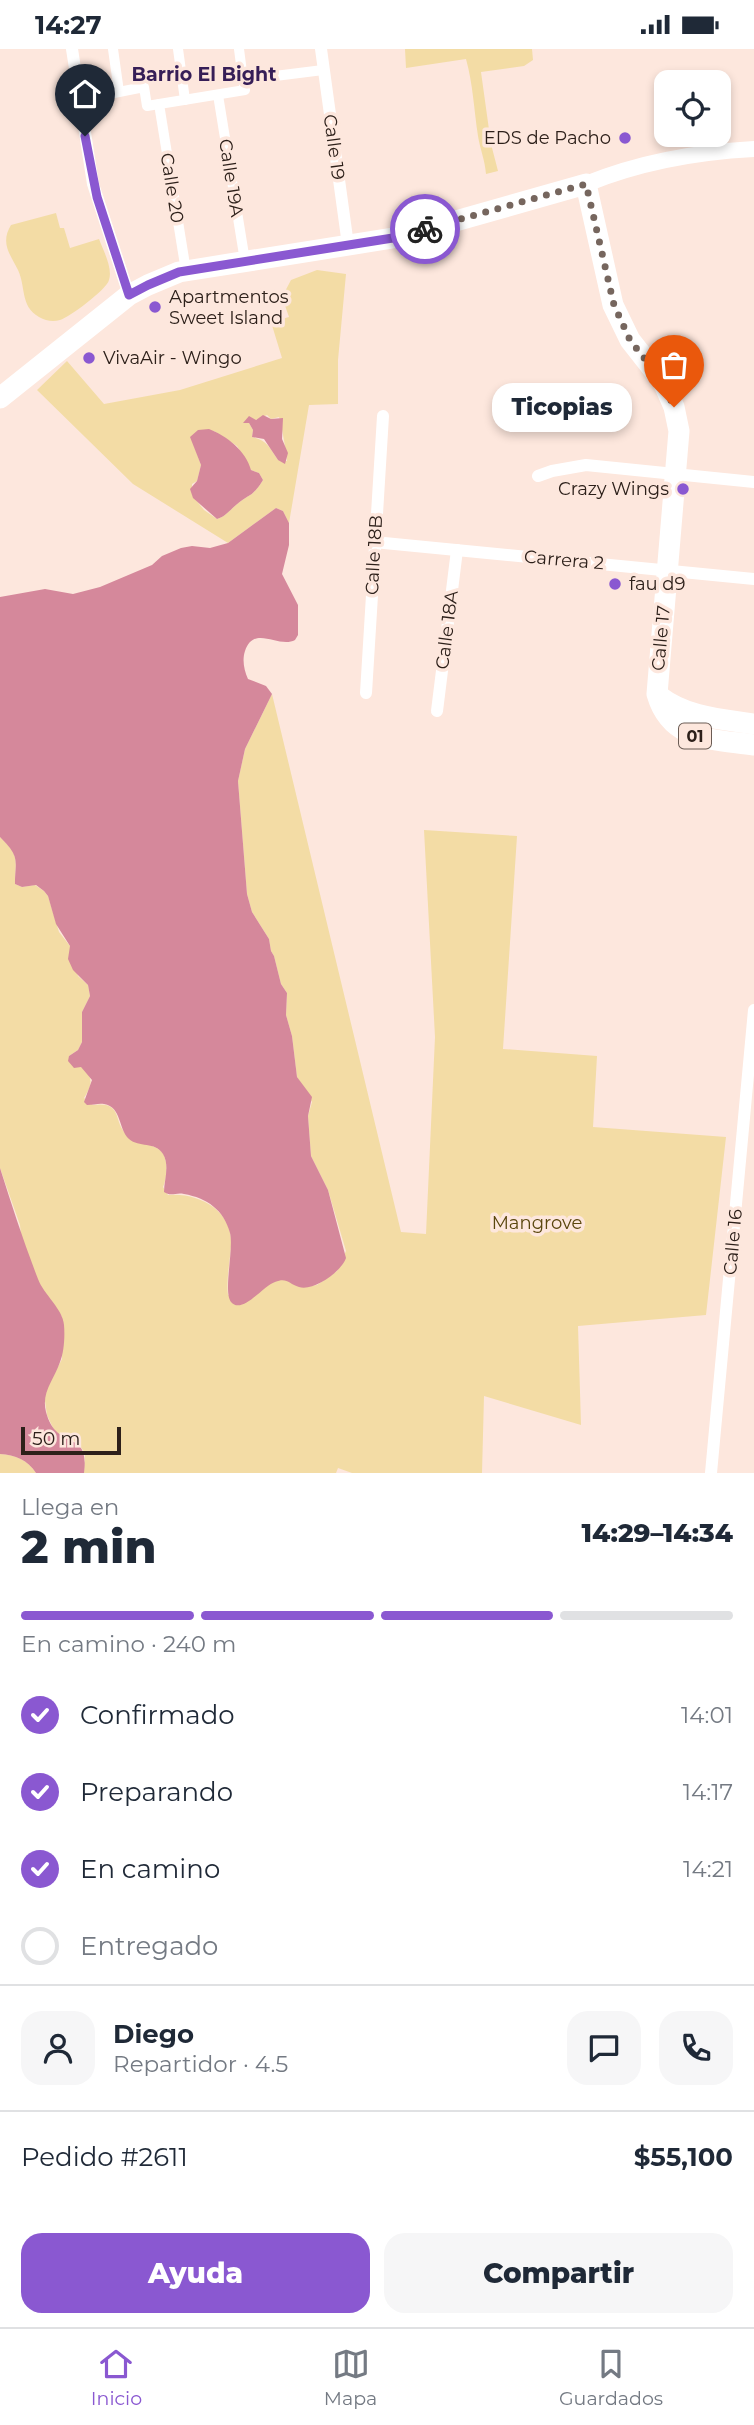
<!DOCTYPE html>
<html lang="es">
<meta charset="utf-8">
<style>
:root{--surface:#fff;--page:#f6f6f7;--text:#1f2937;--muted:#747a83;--line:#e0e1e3;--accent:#8a58d1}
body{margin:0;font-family:Montserrat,sans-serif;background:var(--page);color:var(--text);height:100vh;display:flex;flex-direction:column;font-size:26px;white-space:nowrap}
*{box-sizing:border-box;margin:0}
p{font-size:23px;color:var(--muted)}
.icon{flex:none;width:38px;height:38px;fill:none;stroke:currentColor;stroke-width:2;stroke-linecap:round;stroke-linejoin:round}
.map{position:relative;height:1424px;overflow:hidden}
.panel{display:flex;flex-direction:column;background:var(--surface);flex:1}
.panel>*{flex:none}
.controls{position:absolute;left:654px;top:21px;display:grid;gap:14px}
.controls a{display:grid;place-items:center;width:77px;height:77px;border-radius:14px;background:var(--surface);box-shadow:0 4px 10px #0003;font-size:35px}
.scale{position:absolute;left:21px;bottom:18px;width:100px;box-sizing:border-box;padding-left:7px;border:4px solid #2d201a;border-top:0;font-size:19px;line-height:24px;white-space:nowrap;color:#2d201a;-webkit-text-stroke:5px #fde7dd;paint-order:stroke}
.pin{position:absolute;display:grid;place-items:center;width:60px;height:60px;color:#fff;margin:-72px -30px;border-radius:50% 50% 50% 0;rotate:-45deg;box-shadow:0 0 7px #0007}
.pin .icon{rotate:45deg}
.courier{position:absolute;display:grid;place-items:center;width:70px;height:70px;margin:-35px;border:5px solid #8a58d1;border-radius:50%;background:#fff;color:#222;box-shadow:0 2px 9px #0007}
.bubble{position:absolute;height:49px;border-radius:21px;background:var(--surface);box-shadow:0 4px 10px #0003;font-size:23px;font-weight:800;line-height:49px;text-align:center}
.head em{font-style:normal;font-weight:800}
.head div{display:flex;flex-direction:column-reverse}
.head{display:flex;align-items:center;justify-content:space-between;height:119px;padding:0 21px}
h1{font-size:46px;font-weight:800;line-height:52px}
.bar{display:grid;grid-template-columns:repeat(4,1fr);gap:10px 7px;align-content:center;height:84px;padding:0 21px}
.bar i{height:9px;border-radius:5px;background:var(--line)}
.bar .current{background:var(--accent)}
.bar p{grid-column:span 4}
.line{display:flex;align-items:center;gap:18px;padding:0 21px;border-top:2px solid var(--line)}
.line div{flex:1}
.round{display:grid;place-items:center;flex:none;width:74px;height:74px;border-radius:21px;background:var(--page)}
ol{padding:0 21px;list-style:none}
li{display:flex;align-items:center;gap:21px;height:77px}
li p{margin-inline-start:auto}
li .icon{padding:7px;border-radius:50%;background:var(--accent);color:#fff;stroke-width:4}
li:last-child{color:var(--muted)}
li i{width:38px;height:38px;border:4px solid var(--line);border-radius:50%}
.primary-button{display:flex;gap:14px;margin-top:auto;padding:14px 21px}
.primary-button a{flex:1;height:80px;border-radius:21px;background:var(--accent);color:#fff;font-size:28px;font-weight:800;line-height:80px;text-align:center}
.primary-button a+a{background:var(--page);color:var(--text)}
.status{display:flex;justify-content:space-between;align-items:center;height:49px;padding:0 35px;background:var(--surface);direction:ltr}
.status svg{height:19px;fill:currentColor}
.tab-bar{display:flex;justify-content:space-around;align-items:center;height:98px;border-top:2px solid var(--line);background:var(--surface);font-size:19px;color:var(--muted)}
.tab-bar a{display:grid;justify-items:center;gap:4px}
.tab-bar .current{color:var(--accent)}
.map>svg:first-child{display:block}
</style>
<div class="status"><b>14:27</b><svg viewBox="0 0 49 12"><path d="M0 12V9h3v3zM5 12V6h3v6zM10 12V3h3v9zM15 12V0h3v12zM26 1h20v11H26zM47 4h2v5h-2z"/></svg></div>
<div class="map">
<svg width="754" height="1424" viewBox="0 0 754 1424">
<rect width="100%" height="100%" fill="#fde7dd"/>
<g fill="#f3dca5" fill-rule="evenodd">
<path d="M405,0H532L533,11L524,17L481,23L491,95L498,122L486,125C485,111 480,100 478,87C474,61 473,35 466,10L406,19Z"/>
<path d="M56,164L60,179H64L70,199L99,190C103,201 113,219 109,231C107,240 70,268 60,271C53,273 46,272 39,268C20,257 26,238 18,221C10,205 0,194 11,176Z"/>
<path d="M317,221L346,225L338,311V355L309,356L289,474L283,462L276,459L228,494L133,435L37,341L67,312L104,355L180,341L282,309L271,273L289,268L282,248L291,231ZM267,366L271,370L279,368C281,372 287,407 287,412L278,411C270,399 267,391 252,388L253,381L249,374ZM214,382L237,397L251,421L259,424L263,431C251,450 250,444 236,456C229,462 226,467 217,470L204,461L192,446V435L197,432L201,416L191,388Z"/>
<path d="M272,645L401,1183L426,1185L435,988L424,781L517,787L503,1000L597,1007L593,1078L726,1088L706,1266L578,1277L581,1376L484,1347L482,1424H352L338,1419L336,1424H84L85,1404L77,1393L68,1392L59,1387L53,1379L47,1366L44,1345L62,1310V1268L44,1244L37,1230L21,1186L20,1176L0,1119V788C21,808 15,811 15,835L22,838L35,836L44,842L48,847L59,883L70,897L78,927L88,936L90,947L82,963V993L78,1001L69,1007C86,1023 99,1026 84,1049L93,1056C123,1052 113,1072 126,1085C139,1097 158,1094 164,1106C168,1116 167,1129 163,1138L168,1146C199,1143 234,1162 231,1197C230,1213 226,1231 228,1246L265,1237L278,1231L287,1230L300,1238L317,1236L337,1222L346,1202L328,1141L311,1107L308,1067L312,1053L297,1028L292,987L286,966L287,944L281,935L274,907L271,902L269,890L252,863L247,845L238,732L245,700Z"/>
<path d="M0,1405C15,1406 28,1411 36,1424H0Z"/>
</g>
<g fill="#d5889b">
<polygon points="263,366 271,370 283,369 282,390 288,404 285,415 278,411 264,390 252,388 253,381 249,374 243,374 249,367 256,371"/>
<path d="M209,380C227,387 246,402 251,421L259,424L263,431C251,450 250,444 236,456C229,462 226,467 217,470L193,449L190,440L197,432L201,416L190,388L198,381Z"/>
<path d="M276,459L283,462L289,474V496L282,525L298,556V586L295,591C279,600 254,575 245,602C242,611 244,621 248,630L266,637L272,645L245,700L238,732L247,845L252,863L269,890L271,902L274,907L281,935L287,944L286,966L292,987L297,1028L312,1048L308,1067L311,1107L328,1141L346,1209C342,1222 313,1243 299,1238C289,1235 287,1228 275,1233C263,1237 242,1266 231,1253C223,1243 234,1200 230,1184C224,1161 207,1149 184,1145C176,1143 171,1148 164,1143C164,1131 170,1117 163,1105C155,1092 139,1099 129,1090C118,1080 122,1058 104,1055C99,1054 93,1056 87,1056L84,1053L92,1031L81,1018L74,1019L68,1012L69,1007L78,1001L82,993V963L90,947L88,936L73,921L68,910L70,897L56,875L48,847L44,842L36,836L22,838L15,835C15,811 21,809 0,788V548L45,540L73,545L100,538L152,516L162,507L181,499L192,497L210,499L228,494Z"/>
<path d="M0,1119C12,1157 24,1194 38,1230C44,1246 63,1260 64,1276C65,1288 64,1303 60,1313C54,1331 41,1343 46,1363C57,1404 90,1378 84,1424H36C28,1411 15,1406 0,1405Z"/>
</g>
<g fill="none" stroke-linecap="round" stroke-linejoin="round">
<g stroke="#fff" stroke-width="10">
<polyline points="113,0 119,43"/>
<polyline points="178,0 185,51"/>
<polyline points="239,0 243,31"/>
<polyline points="218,46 245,212"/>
<polyline points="79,51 144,38 147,57 245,41 243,31 323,21"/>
<polyline points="159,55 186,222"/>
</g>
<g stroke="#fff" stroke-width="12">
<polyline points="72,0 93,135 129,246"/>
<polyline points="321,0 348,196"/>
<polyline points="538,427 552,422 586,416 754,433"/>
<polyline points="374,493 754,530"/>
<polyline points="366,644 383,367"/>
<polyline points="437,662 457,501"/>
<polyline points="711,1424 754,961"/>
</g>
<path stroke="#fff" stroke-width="16" d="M586,135C640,113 696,103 754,100"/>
<g stroke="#fff" stroke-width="21">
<path d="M0,349L129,246L148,236L179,223L399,188L586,135L613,256L630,291L663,333L674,358L679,382L657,645C671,693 713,690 754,696"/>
<path d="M659,647C686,668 720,670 754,675"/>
</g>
</g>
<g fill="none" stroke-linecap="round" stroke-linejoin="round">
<polyline stroke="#76665e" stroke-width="7" stroke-dasharray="0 12.6" points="425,180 586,135 614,256 630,291 663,333 674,358"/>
<polyline stroke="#8a58d1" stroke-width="9" points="85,87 97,148 129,246 148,236 179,223 399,188 425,180"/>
</g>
<g fill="#8a58d1" stroke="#fde7dd" stroke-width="2.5">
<circle cx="625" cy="89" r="7"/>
<circle cx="155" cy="258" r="7"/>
<circle cx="89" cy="309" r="7"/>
<circle cx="683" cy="440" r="7"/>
<circle cx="615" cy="535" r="7"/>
</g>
<g text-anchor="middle" stroke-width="7" stroke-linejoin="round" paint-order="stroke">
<rect fill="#fde7dd" stroke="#6b5c54" stroke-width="2" x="679" y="674.5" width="32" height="25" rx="5"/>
<g font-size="16" font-weight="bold" fill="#2d201a">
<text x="695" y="693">01</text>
</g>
<g font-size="18" fill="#2d201a" stroke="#fde7dd" text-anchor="start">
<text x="611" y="95" text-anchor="end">EDS de Pacho</text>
<text x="169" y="254">Apartmentos<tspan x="169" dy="21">Sweet Island</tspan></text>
<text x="103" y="315">VivaAir - Wingo</text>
<text x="669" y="446" text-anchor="end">Crazy Wings</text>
<text x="629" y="541">fau d9</text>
</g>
<g font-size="18" fill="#2d201a" stroke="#fde7dd">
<text transform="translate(334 98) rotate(82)" y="6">Calle 19</text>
<text transform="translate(231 129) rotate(81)" y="6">Calle 19A</text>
<text transform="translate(172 139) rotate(81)" y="6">Calle 20</text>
<text transform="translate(374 506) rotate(-87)" y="6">Calle 18B</text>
<text transform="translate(564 511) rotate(5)" y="6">Carrera 2</text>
<text transform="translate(447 581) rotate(-83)" y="6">Calle 18A</text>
<text transform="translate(661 589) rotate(-85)" y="6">Calle 17</text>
<text transform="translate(733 1193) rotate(-85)" y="6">Calle 16</text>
</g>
<g font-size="18" fill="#5a460d" stroke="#fde7dd">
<text x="537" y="1180">Mangrove</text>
</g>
<g font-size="19" font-weight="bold" fill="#361e57" stroke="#fde7dd">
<text x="204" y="32">Barrio El Bight</text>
</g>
</g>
</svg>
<div class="controls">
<a><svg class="icon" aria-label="locate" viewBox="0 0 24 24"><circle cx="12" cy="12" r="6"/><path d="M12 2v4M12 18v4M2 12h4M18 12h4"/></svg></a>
</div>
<div class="scale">50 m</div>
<div class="pin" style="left:674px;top:358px;background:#ea580c"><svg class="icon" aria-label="bag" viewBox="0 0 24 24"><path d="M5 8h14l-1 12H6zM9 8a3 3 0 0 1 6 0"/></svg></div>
<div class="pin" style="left:85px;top:87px;background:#1f2937"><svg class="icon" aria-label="home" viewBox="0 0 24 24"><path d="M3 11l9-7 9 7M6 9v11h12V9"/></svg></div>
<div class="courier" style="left:425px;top:180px"><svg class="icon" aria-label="bike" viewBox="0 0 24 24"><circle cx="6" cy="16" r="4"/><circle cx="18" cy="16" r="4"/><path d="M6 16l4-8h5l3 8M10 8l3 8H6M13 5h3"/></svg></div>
<div class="bubble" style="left:492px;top:334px;width:140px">Ticopias</div>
</div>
<section class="panel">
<div class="head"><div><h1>2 min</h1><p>Llega en</p></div><em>14:29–14:34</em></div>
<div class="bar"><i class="current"></i><i class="current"></i><i class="current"></i><i></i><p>En camino · 240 m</p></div>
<ol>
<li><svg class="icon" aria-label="check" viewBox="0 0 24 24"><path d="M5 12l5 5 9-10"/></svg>Confirmado<p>14:01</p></li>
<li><svg class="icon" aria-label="check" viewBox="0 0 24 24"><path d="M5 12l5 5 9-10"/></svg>Preparando<p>14:17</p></li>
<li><svg class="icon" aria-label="check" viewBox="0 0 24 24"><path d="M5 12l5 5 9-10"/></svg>En camino<p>14:21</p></li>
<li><i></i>Entregado</li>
</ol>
<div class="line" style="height:126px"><a class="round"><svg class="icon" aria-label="person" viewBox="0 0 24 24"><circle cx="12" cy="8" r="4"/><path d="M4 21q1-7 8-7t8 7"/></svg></a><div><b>Diego</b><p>Repartidor · 4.5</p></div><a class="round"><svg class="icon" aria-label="chat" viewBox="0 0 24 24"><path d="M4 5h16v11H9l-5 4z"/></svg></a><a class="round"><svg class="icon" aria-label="phone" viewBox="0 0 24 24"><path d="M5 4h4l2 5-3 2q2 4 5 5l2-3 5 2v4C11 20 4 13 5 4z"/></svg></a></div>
<div class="line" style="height:91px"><div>Pedido #2611</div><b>$55,100</b></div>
<div class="primary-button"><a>Ayuda</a><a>Compartir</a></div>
</section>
<nav class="tab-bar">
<a class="current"><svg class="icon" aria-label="home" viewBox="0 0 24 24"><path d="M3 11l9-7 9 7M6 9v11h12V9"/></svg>Inicio</a>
<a><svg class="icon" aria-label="map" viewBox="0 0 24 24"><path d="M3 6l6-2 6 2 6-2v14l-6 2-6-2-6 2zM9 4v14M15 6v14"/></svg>Mapa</a>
<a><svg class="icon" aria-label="saved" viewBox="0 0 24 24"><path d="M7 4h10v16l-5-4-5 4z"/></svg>Guardados</a>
</nav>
